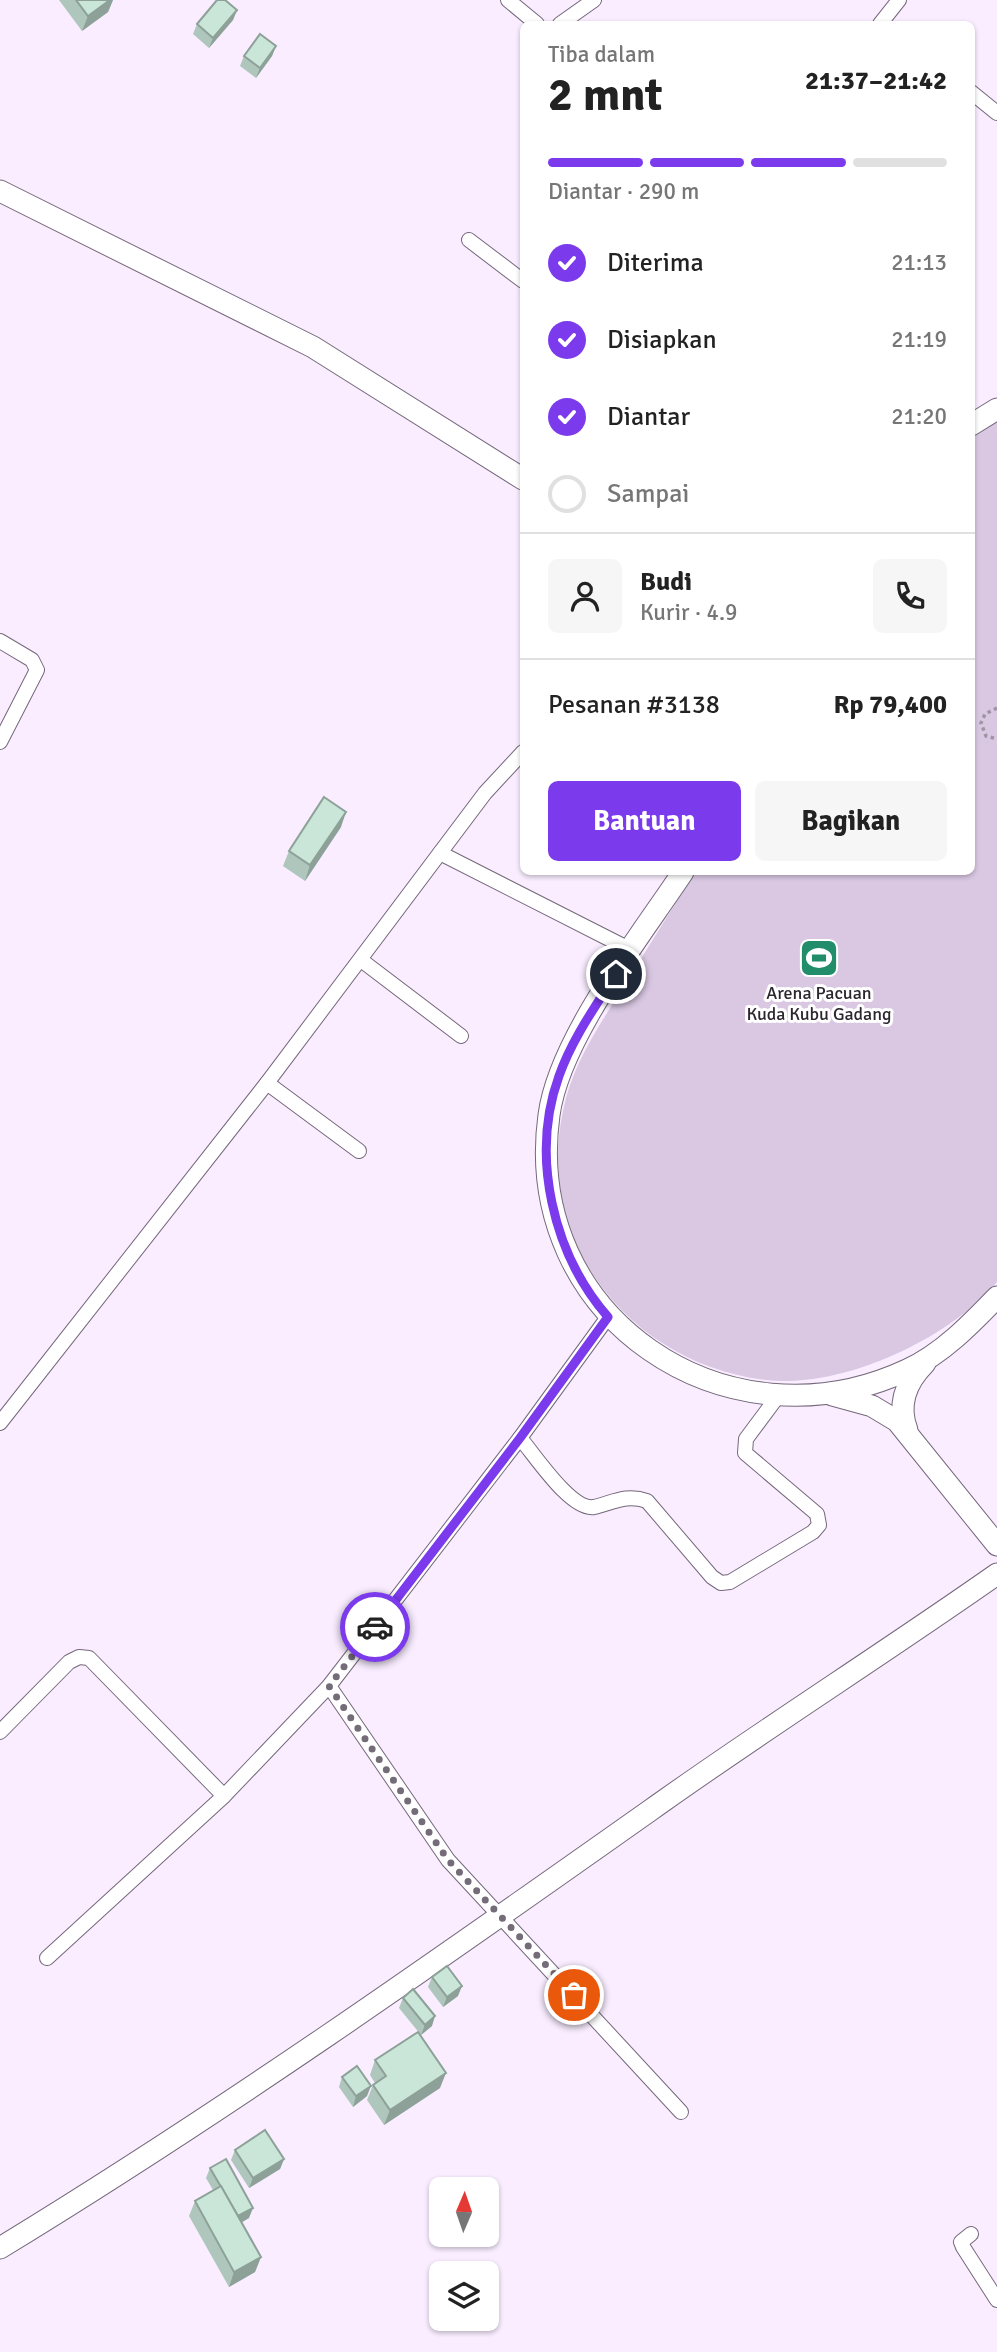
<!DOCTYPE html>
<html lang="id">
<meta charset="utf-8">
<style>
:root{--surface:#fff;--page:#f6f6f6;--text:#222;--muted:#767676;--line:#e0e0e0;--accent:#7c3aed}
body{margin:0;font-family:Signika,sans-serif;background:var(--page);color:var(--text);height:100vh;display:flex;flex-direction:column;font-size:26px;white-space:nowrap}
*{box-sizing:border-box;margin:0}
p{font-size:23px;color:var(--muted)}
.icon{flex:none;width:38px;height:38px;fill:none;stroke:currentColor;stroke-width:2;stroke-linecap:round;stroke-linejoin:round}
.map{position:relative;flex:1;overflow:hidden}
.sheet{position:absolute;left:520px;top:21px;width:455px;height:854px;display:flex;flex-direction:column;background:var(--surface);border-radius:10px;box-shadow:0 2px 5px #0004}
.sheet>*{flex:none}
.needle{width:46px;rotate:2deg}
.controls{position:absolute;left:429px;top:2177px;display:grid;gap:14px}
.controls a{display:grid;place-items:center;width:70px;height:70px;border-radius:10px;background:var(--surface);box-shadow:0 2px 5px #0004;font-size:35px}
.pin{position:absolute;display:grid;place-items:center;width:60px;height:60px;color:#fff;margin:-30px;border:4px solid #fff;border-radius:50%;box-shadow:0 2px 7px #0007}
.courier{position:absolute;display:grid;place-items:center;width:70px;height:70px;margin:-35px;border:5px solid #7c3aed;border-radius:50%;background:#fff;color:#222;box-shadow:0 2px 9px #0007}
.head em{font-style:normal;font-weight:800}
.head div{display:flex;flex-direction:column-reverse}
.head{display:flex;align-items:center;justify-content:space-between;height:119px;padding:0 28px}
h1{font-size:46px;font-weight:800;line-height:52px}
.bar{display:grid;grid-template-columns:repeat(4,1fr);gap:10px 7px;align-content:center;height:84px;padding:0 28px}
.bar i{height:9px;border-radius:5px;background:var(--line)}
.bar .current{background:var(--accent)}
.bar p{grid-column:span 4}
.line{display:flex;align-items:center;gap:18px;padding:0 28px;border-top:2px solid var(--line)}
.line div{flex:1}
.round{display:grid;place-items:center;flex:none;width:74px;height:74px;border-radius:10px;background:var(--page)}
ol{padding:0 28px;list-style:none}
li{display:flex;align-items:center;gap:21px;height:77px}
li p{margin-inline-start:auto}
li .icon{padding:7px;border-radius:50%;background:var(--accent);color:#fff;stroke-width:4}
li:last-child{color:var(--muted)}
li i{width:38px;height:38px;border:4px solid var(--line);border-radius:50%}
.button{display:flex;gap:14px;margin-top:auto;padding:14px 28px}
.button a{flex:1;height:80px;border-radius:10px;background:var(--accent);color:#fff;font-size:28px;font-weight:800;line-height:80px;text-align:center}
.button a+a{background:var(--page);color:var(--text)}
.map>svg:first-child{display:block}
</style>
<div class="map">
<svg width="997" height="2352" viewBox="0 0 997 2352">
<rect width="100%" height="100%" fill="#f9edff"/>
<path fill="#dac8e3" d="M997,417V1282C949,1339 842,1389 766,1380C634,1365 534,1245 563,1111C572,1065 598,1027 623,988C647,949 671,910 695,872H971V434Z"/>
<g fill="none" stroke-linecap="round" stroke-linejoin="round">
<g stroke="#75687b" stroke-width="16">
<g id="street">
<polyline points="508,0 537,24"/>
<polyline points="560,24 594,0"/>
<polyline points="880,24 899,0"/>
<polyline points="971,92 997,113"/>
<polyline points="469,240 523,281"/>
<polyline points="0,641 32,660 37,670 0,742"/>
<polyline points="440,853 631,950"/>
<polyline points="361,960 461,1036"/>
<polyline points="267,1083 359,1151"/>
<polyline points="0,1423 267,1083 485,793 523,752"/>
<path d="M520,1438C535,1455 571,1511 594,1507C614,1502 627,1494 647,1501L712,1577L721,1583L730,1582L813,1532L819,1525L817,1514L745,1453L746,1439L778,1396"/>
<polyline points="329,1686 448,1860 681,2112"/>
<polyline points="0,1732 69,1662 79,1657 89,1658 224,1796 329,1686 520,1438 608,1317"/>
<polyline points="47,1958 224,1796"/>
<polyline points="971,2234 961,2242 963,2247 997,2300"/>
</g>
</g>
<g stroke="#75687b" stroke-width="23">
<g id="secondary">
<polyline points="0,191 313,347 523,479"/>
<polyline points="971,425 997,409"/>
<path d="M683,872C640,937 559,1039 549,1115C521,1318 727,1454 907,1370C942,1354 971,1324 997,1297"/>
<polyline points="832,1395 872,1406 897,1421 997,1545"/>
<path d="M907,1430C897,1404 906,1382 925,1363"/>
<path d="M0,2248C228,2109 444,1956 662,1802C772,1724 886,1652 997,1574"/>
</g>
</g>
<polyline stroke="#9f95a3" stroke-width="3.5" stroke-dasharray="3.5 3.5" stroke-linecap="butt" points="997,708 985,714 981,723 986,736 997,739"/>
<use href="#street" stroke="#fff" stroke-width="14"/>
<use href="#secondary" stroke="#fff" stroke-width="21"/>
</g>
<g fill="#aec6bb">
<polygon points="59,0 113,0 108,12 82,31"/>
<polygon points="237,10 233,20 209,48 193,34 197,24"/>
<polygon points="276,46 272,56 256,78 240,66 244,56"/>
<polygon points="341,827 305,881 283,866 289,851"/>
<polygon points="432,1977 458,1996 443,2007 428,1987"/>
<polygon points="403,1998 432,2026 421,2035 399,2008"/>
<polygon points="375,2060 440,2088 384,2125 367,2100 373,2085 375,2083 370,2075"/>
<polygon points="342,2077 367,2096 353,2107 339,2087"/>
<polygon points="235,2150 284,2159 280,2169 249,2188 231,2160"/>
<polygon points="210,2168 249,2218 241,2222 261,2257 255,2272 229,2287 189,2216 195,2201 213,2190 206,2178"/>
</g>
<g fill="#8da198">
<polygon points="110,0 113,0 108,12 82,31 88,16"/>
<polygon points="237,10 233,20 209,48 213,38"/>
<polygon points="276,46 272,56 256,78 260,68"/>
<polygon points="346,812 341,827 305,881 310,865"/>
<polygon points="462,1986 458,1996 443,2007 447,1997"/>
<polygon points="435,2016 432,2026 421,2035 425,2025"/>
<polygon points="446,2073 440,2088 384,2125 390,2110"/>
<polygon points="371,2086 367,2096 353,2107 356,2096"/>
<polygon points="284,2159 280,2169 249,2188 253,2178"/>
<polygon points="253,2208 249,2218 234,2227 237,2216"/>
<polygon points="261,2257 255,2272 229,2287 234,2272"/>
</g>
<g fill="#cae6d9" stroke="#8da198" stroke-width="2">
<polygon points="76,0 110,0 88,16"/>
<polygon points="217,0 225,0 237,10 213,38 197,24"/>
<polygon points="260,34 276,46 260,68 244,56"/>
<polygon points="324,797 346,812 310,865 289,851"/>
<polygon points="447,1966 462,1986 447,1997 432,1977"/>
<polygon points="413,1989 435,2016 425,2025 403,1998"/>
<polygon points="418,2032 446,2073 390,2110 373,2085 386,2076 375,2060"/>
<polygon points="357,2066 371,2086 356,2096 342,2077"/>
<polygon points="265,2130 284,2159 253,2178 235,2150"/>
<polygon points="226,2159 253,2208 238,2216 210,2168"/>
<polygon points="221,2186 261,2257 234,2272 195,2201"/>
</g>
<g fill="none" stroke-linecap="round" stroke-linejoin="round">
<polyline stroke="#746c78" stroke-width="7" stroke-dasharray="0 12.6" points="375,1627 329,1686 448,1860 574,1995"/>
<path stroke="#7c3aed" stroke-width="9" d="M375,1627L520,1438L608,1317C553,1254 530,1156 559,1076C572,1039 595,1007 616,974"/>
</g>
<defs>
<g id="stadium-square" transform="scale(2.0125)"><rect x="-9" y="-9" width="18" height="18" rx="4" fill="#218d6b" stroke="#fff"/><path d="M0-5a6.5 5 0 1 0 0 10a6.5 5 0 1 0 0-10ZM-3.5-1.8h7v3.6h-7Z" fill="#fff"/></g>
</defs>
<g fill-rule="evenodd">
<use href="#stadium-square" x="819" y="958"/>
</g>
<g text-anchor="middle" stroke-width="6" stroke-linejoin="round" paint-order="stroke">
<g font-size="18" fill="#2c262f" stroke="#fff">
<text x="819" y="999">Arena Pacuan<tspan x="819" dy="21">Kuda Kubu Gadang</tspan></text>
</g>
</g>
</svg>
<div class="controls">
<a><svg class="needle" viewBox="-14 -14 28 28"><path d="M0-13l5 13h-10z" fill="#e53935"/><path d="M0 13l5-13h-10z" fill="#767676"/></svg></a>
<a><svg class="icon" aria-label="layers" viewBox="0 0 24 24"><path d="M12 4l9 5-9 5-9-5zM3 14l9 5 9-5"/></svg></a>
</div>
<div class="pin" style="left:574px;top:1995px;background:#ea580c"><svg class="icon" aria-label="bag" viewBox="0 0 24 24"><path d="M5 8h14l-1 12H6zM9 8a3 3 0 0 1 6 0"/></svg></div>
<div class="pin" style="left:616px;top:974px;background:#1f2937"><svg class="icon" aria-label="home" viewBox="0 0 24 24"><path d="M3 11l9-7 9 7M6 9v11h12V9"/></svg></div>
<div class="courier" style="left:375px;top:1627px"><svg class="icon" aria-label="car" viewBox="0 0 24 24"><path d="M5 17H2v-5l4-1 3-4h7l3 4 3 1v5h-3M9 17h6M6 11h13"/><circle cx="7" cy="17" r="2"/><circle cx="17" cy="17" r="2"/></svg></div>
<section class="sheet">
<div class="head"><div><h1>2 mnt</h1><p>Tiba dalam</p></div><em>21:37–21:42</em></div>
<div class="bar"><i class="current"></i><i class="current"></i><i class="current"></i><i></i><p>Diantar · 290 m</p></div>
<ol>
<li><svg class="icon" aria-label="check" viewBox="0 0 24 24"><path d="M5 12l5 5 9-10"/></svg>Diterima<p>21:13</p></li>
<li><svg class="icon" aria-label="check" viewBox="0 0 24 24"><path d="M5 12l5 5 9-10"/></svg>Disiapkan<p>21:19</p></li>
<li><svg class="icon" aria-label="check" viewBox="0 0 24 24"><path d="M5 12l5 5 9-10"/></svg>Diantar<p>21:20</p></li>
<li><i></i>Sampai</li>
</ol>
<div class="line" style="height:126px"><a class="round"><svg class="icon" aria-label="person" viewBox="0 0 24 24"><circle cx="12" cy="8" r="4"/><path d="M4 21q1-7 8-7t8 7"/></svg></a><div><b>Budi</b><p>Kurir · 4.9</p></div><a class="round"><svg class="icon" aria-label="phone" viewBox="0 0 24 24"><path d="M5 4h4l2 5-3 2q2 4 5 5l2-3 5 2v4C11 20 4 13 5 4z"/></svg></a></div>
<div class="line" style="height:91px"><div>Pesanan #3138</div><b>Rp 79,400</b></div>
<div class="button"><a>Bantuan</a><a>Bagikan</a></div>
</section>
</div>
